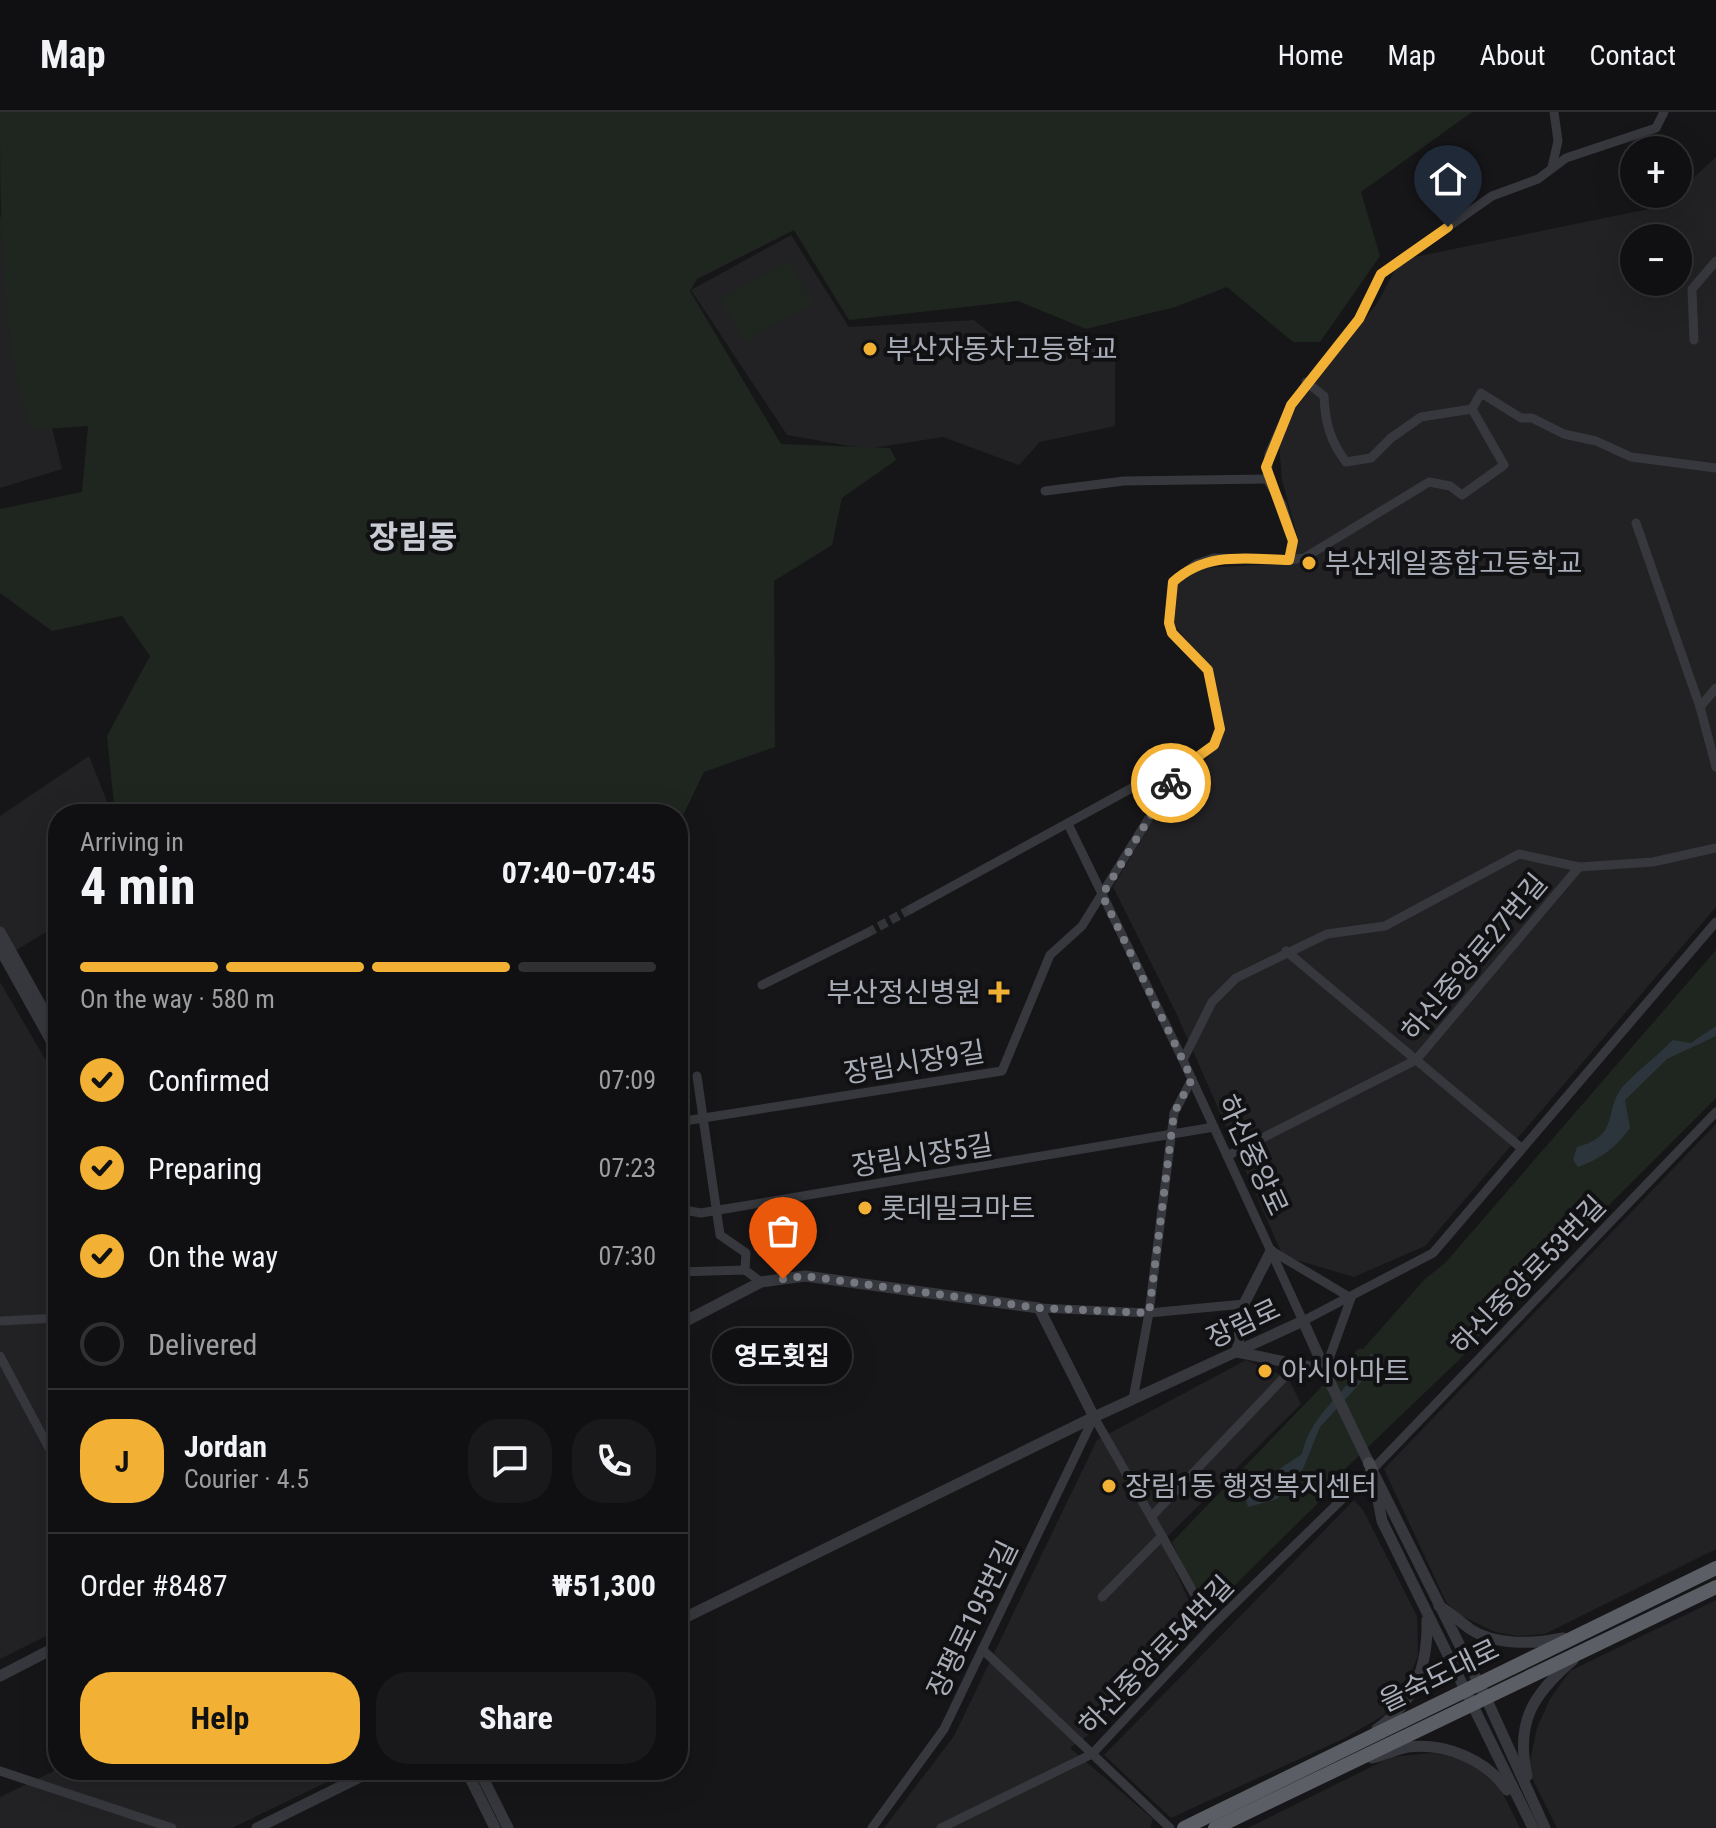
<!DOCTYPE html>
<meta charset="utf-8">
<style>
:root{--surface:#101012;--page:#19191b;--text:#f1f3f6;--muted:#9c9d9f;--line:#303032;--accent:#f2b134}
body{margin:0;font-family:"Roboto Condensed","Noto Sans KR",sans-serif;background:var(--page);color:var(--text);height:100vh;display:flex;flex-direction:column;font-size:30px;white-space:nowrap}
*{box-sizing:border-box;margin:0}
p{font-size:26px;color:var(--muted)}
.icon{flex:none;width:44px;height:44px;fill:none;stroke:currentColor;stroke-width:2;stroke-linecap:round;stroke-linejoin:round}
.map{position:relative;flex:1;overflow:hidden}
.side{position:absolute;left:48px;top:692px;width:640px;height:976px;display:flex;flex-direction:column;background:var(--surface);border-radius:32px;box-shadow:0 8px 32px #0002,0 0 0 2px var(--line)}
.side>*{flex:none}
.fabs{position:absolute;left:1620px;top:24px;display:grid;gap:16px}
.fabs a{display:grid;place-items:center;width:72px;height:72px;border-radius:50%;background:var(--surface);box-shadow:0 8px 32px #0002,0 0 0 2px var(--line);font-size:40px}
.pin{position:absolute;display:grid;place-items:center;width:68px;height:68px;color:#fff;margin:-82px -34px;border-radius:50% 50% 50% 0;rotate:-45deg;box-shadow:0 0 8px #0007}
.pin .icon{rotate:45deg}
.courier{position:absolute;display:grid;place-items:center;width:80px;height:80px;margin:-40px;border:6px solid #f2b134;border-radius:50%;background:#fff;color:#222;box-shadow:0 2px 10px #0007}
.bubble{position:absolute;height:56px;border-radius:28px;background:var(--surface);box-shadow:0 8px 32px #0002,0 0 0 2px var(--line);font-size:26px;font-weight:700;line-height:56px;text-align:center}
.head em{font-style:normal;font-weight:700}
.head div{display:flex;flex-direction:column-reverse}
.head{display:flex;align-items:center;justify-content:space-between;height:136px;padding:0 32px}
h1{font-size:52px;font-weight:700;line-height:60px}
.bar{display:grid;grid-template-columns:repeat(4,1fr);gap:12px 8px;align-content:center;height:96px;padding:0 32px}
.bar i{height:10px;border-radius:6px;background:var(--line)}
.bar .current{background:var(--accent)}
.bar p{grid-column:span 4}
.line{display:flex;align-items:center;gap:20px;padding:0 32px;border-top:2px solid var(--line)}
.line div{flex:1}
.round{display:grid;place-items:center;flex:none;width:84px;height:84px;border-radius:32px;background:var(--page)}
ol{padding:0 32px;list-style:none}
li{display:flex;align-items:center;gap:24px;height:88px}
li p{margin-inline-start:auto}
li .icon{padding:8px;border-radius:50%;background:var(--accent);color:#111;stroke-width:4}
li:last-child{color:var(--muted)}
li i{width:44px;height:44px;border:4px solid var(--line);border-radius:50%}
.action{display:flex;gap:16px;margin-top:auto;padding:16px 32px}
.action a{flex:1;height:92px;border-radius:32px;background:var(--accent);color:#111;font-size:32px;font-weight:700;line-height:92px;text-align:center}
.action a+a{background:var(--page);color:var(--text)}
header{display:flex;align-items:center;gap:48px;box-sizing:border-box;height:112px;padding:0 40px;background:var(--surface);border-bottom:2px solid var(--line)}
header strong{font-size:38px}
nav{display:flex;gap:44px;margin-inline-start:auto;font-size:28px}
.map>svg:first-child{display:block}
</style>
<header>
<strong>Map</strong>
<nav><a>Home</a><a>Map</a><a>About</a><a>Contact</a></nav>
</header>
<div class="map">
<svg width="1716" height="1716" viewBox="0 0 1716 1716">
<rect width="100%" height="100%" fill="#161618"/>
<g fill="#222225" fill-rule="evenodd">
<path d="M1716,45V795L1425,1134L1354,1165L1283,1144L1178,905L1113,775L1154,705L1215,637L1223,621L1210,557L1174,513L1177,471L1202,456L1294,451L1298,427L1282,368L1279,332L1292,301L1378,190L1400,148L1663,94ZM1634,126H1678V170H1634Z"/>
<polygon points="0,102 62,357 0,376"/>
<polygon points="791,123 849,215 974,208 1016,242 1115,231 1115,314 1040,330 1019,353 943,325 867,337 787,323 691,178"/>
<polygon points="89,644 112,702 58,702 58,813 0,848 0,704"/>
<polygon points="0,870 58,969 58,1518 0,1547"/>
<polygon points="1716,1012 1716,1437 1545,1522 1518,1524 1495,1520 1460,1503 1446,1490 1384,1357"/>
<polygon points="1246,1248 1288,1266 1301,1292 1162,1430 1197,1506 1091,1621 1070,1636 1153,1707 1150,1716 884,1716 954,1624 1097,1328"/>
<polygon points="1354,1388 1363,1398 1417,1504 1418,1544 1403,1579 1384,1603 1345,1626 1171,1706 1104,1643"/>
<polygon points="1716,1488 1716,1716 1557,1716 1528,1658 1537,1616 1550,1587 1570,1559"/>
<polygon points="1431,1641 1461,1646 1482,1657 1498,1672 1520,1716 1248,1716 1391,1645"/>
<polygon points="58,1657 58,1658 352,1658 232,1716 0,1716 0,1685"/>
</g>
<g fill="#1e261f">
<path d="M0,0H1472L1361,80L1380,144L1320,230H1293L1227,175L1175,195L1086,217L1018,189L849,208L794,118L697,167L690,179L781,332L890,336L896,348L842,386L832,433L774,469L775,635L704,660L678,714V702H115L107,624L150,544L122,504L52,519L0,481V397L82,380L88,314L32,318C0,237 0,93 0,0Z"/>
<polygon points="788,148 813,190 745,230 720,188"/>
<polygon points="1716,838 1716,986 1486,1216 1462,1245 1345,1357 1316,1393 1226,1482 1192,1475 1172,1430 1358,1237 1363,1237 1424,1168 1446,1150"/>
</g>
<g fill="#2c353c">
<path d="M1716,914V924L1667,947L1625,988L1630,1016C1618,1034 1599,1048 1578,1055L1573,1048L1577,1035C1623,1023 1601,997 1626,971C1641,956 1658,943 1673,928L1691,931Z"/>
<path d="M1371,1241L1378,1249L1373,1257L1320,1315L1303,1357L1277,1387L1248,1395L1246,1388L1267,1365L1302,1342C1311,1300 1350,1278 1371,1241Z"/>
</g>
<g fill="none" stroke-linecap="round" stroke-linejoin="round">
<polyline stroke="#333438" stroke-width="9" stroke-dasharray="9 4.5" stroke-linecap="butt" points="867,821 911,797"/>
<g stroke="#37383d" stroke-width="9">
<polyline points="1552,55 1558,29 1554,0"/>
<polyline points="1694,228 1692,177 1716,149"/>
<path d="M1306,270L1324,284C1325,310 1330,329 1346,350L1371,346L1391,326L1421,305L1472,297"/>
<polyline points="1045,379 1124,369 1267,367"/>
<polyline points="1636,411 1700,595 1716,655"/>
<polyline points="1289,448 1304,446 1429,370 1450,374 1462,383 1504,353 1472,297 1481,281 1521,306 1532,306 1564,322 1596,329 1631,345 1716,356"/>
<polyline points="1700,595 1716,576"/>
<polyline points="1068,712 1183,948 1303,1209 1433,1141 1716,810"/>
<polyline points="911,797 1161,660"/>
<polyline points="1286,839 1520,1035"/>
<polyline points="762,873 867,821"/>
<polyline points="1183,948 1212,890 1236,866 1327,822 1385,814 1519,742 1579,755 1653,750 1716,736"/>
<polyline points="697,964 720,1123 746,1141 745,1158"/>
<polyline points="678,1010 1002,959 1050,843 1082,814 1178,659 1214,633 1220,617 1208,558 1172,521 1169,511 1173,470 1196,452 1214,446 1289,448 1293,429 1282,392 1267,367 1269,342 1291,293 1359,207 1381,162 1492,84 1538,67 1566,46 1656,16 1664,0"/>
<polyline points="1227,1044 1416,948 1579,755"/>
<polyline points="678,1097 701,1101 1214,1015"/>
<polyline points="1272,1139 1351,1186 1325,1258"/>
<polyline points="678,1160 745,1158 761,1170"/>
<polyline points="1039,1196 1149,1201 1244,1192"/>
<polyline points="0,1209 58,1206"/>
<polyline points="0,1244 58,1353"/>
<polyline points="1133,1287 1149,1201 1174,1001 1192,967"/>
<polyline points="1094,1305 1162,1424"/>
<polyline points="1153,1403 1296,1253"/>
<polyline points="1102,1485 1162,1424 1212,1514"/>
<polyline points="982,1537 1170,1716"/>
<polyline points="0,1659 172,1716"/>
<polyline points="872,1716 944,1617 1094,1305"/>
<polyline points="941,1716 1092,1642 1212,1514 1372,1358 1716,1000"/>
</g>
<g stroke="#37383d" stroke-width="11">
<polyline points="0,820 58,924"/>
<polyline points="0,837 58,941"/>
<polyline points="1271,1139 1244,1192 1237,1240 1325,1258"/>
<polyline points="678,1213 761,1170 805,1164 1039,1196 1094,1305"/>
<polyline points="1328,1266 1369,1351"/>
<polyline points="1372,1358 1486,1586 1545,1716"/>
<polyline points="1376,1378 1382,1409 1533,1716"/>
<path d="M1439,1494C1450,1500 1459,1509 1470,1517C1496,1534 1534,1532 1563,1526"/>
<polyline points="678,1509 1094,1305 1303,1209 1325,1258"/>
<polyline points="0,1564 58,1534"/>
<path d="M1377,1617C1415,1589 1428,1555 1427,1508"/>
<path d="M1372,1646C1384,1643 1396,1637 1408,1635C1445,1631 1486,1647 1507,1678"/>
<polyline points="466,1658 495,1716"/>
<polyline points="479,1658 508,1716"/>
<path d="M1527,1664C1515,1610 1533,1582 1573,1548"/>
<polyline points="257,1716 374,1658"/>
</g>
<g stroke="#45474d" stroke-width="12">
<polyline points="1325,1258 1328,1266"/>
<polyline points="1369,1351 1372,1358"/>
</g>
<g stroke="#5b5e65" stroke-width="14">
<polyline points="1184,1716 1716,1456"/>
<polyline points="1215,1716 1716,1475"/>
</g>
</g>
<g fill="none" stroke-linecap="round" stroke-linejoin="round">
<polyline stroke="#757880" stroke-width="8" stroke-dasharray="0 14.4" points="783,1167 805,1164 1039,1196 1149,1201 1174,1001 1192,967 1102,783 1171,671"/>
<path stroke="#f2b134" stroke-width="10" d="M1171,671L1178,659L1214,633L1220,617L1208,558L1172,521L1169,511L1173,470C1207,439 1246,447 1289,448L1293,429L1266,355L1291,293L1359,207L1381,162L1448,115"/>
</g>
<g fill="#f2b134" stroke="#111113" stroke-width="3">
<circle cx="870" cy="237" r="8"/>
<circle cx="1309" cy="451" r="8"/>
<path d="M995 868h8v8h8v8h-8v8h-8v-8h-8v-8h8z"/>
<circle cx="865" cy="1096" r="8"/>
<circle cx="1265" cy="1259" r="8"/>
<circle cx="1109" cy="1374" r="8"/>
</g>
<g text-anchor="middle" stroke-width="8" stroke-linejoin="round" paint-order="stroke">
<g font-size="28" fill="#a8adb8" stroke="#111113" text-anchor="start">
<text x="886" y="247">부산자동차고등학교</text>
<text x="1325" y="461">부산제일종합고등학교</text>
<text x="981" y="890" text-anchor="end">부산정신병원</text>
<text x="881" y="1106">롯데밀크마트</text>
<text x="1281" y="1269">아시아마트</text>
<text x="1125" y="1384">장림1동 행정복지센터</text>
</g>
<g font-size="28" fill="#a8adb8" stroke="#111113">
<text transform="translate(1474 845) rotate(-50)" y="10">하신중앙로27번길</text>
<text transform="translate(914 950) rotate(-9)" y="10">장림시장9길</text>
<text transform="translate(922 1043) rotate(-9)" y="10">장림시장5길</text>
<text transform="translate(1253 1043) rotate(65)" y="10">하신중앙로</text>
<text transform="translate(1528 1163) rotate(-46)" y="10">하신중앙로53번길</text>
<text transform="translate(1243 1211) rotate(-25)" y="10">장림로</text>
<text transform="translate(972 1507) rotate(-64)" y="10">장평로195번길</text>
<text transform="translate(1156 1543) rotate(-46)" y="10">하신중앙로54번길</text>
<text transform="translate(1439 1563) rotate(-26)" y="10">을숙도대로</text>
</g>
<g font-size="32" font-weight="bold" fill="#c9ccd4" stroke="#111113">
<text x="413" y="436">장림동</text>
</g>
</g>
</svg>
<div class="fabs">
<a>+</a>
<a>−</a>
</div>
<div class="pin" style="left:783px;top:1167px;background:#ea580c"><svg class="icon" aria-label="bag" viewBox="0 0 24 24"><path d="M5 8h14l-1 12H6zM9 8a3 3 0 0 1 6 0"/></svg></div>
<div class="pin" style="left:1448px;top:115px;background:#1f2937"><svg class="icon" aria-label="home" viewBox="0 0 24 24"><path d="M3 11l9-7 9 7M6 9v11h12V9"/></svg></div>
<div class="courier" style="left:1171px;top:671px"><svg class="icon" aria-label="bike" viewBox="0 0 24 24"><circle cx="6" cy="16" r="4"/><circle cx="18" cy="16" r="4"/><path d="M6 16l4-8h5l3 8M10 8l3 8H6M13 5h3"/></svg></div>
<div class="bubble" style="left:712px;top:1216px;width:140px">영도횟집</div>
<section class="side">
<div class="head"><div><h1>4 min</h1><p>Arriving in</p></div><em>07:40–07:45</em></div>
<div class="bar"><i class="current"></i><i class="current"></i><i class="current"></i><i></i><p>On the way · 580 m</p></div>
<ol>
<li><svg class="icon" aria-label="check" viewBox="0 0 24 24"><path d="M5 12l5 5 9-10"/></svg>Confirmed<p>07:09</p></li>
<li><svg class="icon" aria-label="check" viewBox="0 0 24 24"><path d="M5 12l5 5 9-10"/></svg>Preparing<p>07:23</p></li>
<li><svg class="icon" aria-label="check" viewBox="0 0 24 24"><path d="M5 12l5 5 9-10"/></svg>On the way<p>07:30</p></li>
<li><i></i>Delivered</li>
</ol>
<div class="line" style="height:144px"><b class="round" style="background:var(--accent);color:#111">J</b><div><b>Jordan</b><p>Courier · 4.5</p></div><a class="round"><svg class="icon" aria-label="chat" viewBox="0 0 24 24"><path d="M4 5h16v11H9l-5 4z"/></svg></a><a class="round"><svg class="icon" aria-label="phone" viewBox="0 0 24 24"><path d="M5 4h4l2 5-3 2q2 4 5 5l2-3 5 2v4C11 20 4 13 5 4z"/></svg></a></div>
<div class="line" style="height:104px"><div>Order #8487</div><b>₩51,300</b></div>
<div class="action"><a>Help</a><a>Share</a></div>
</section>
</div>
